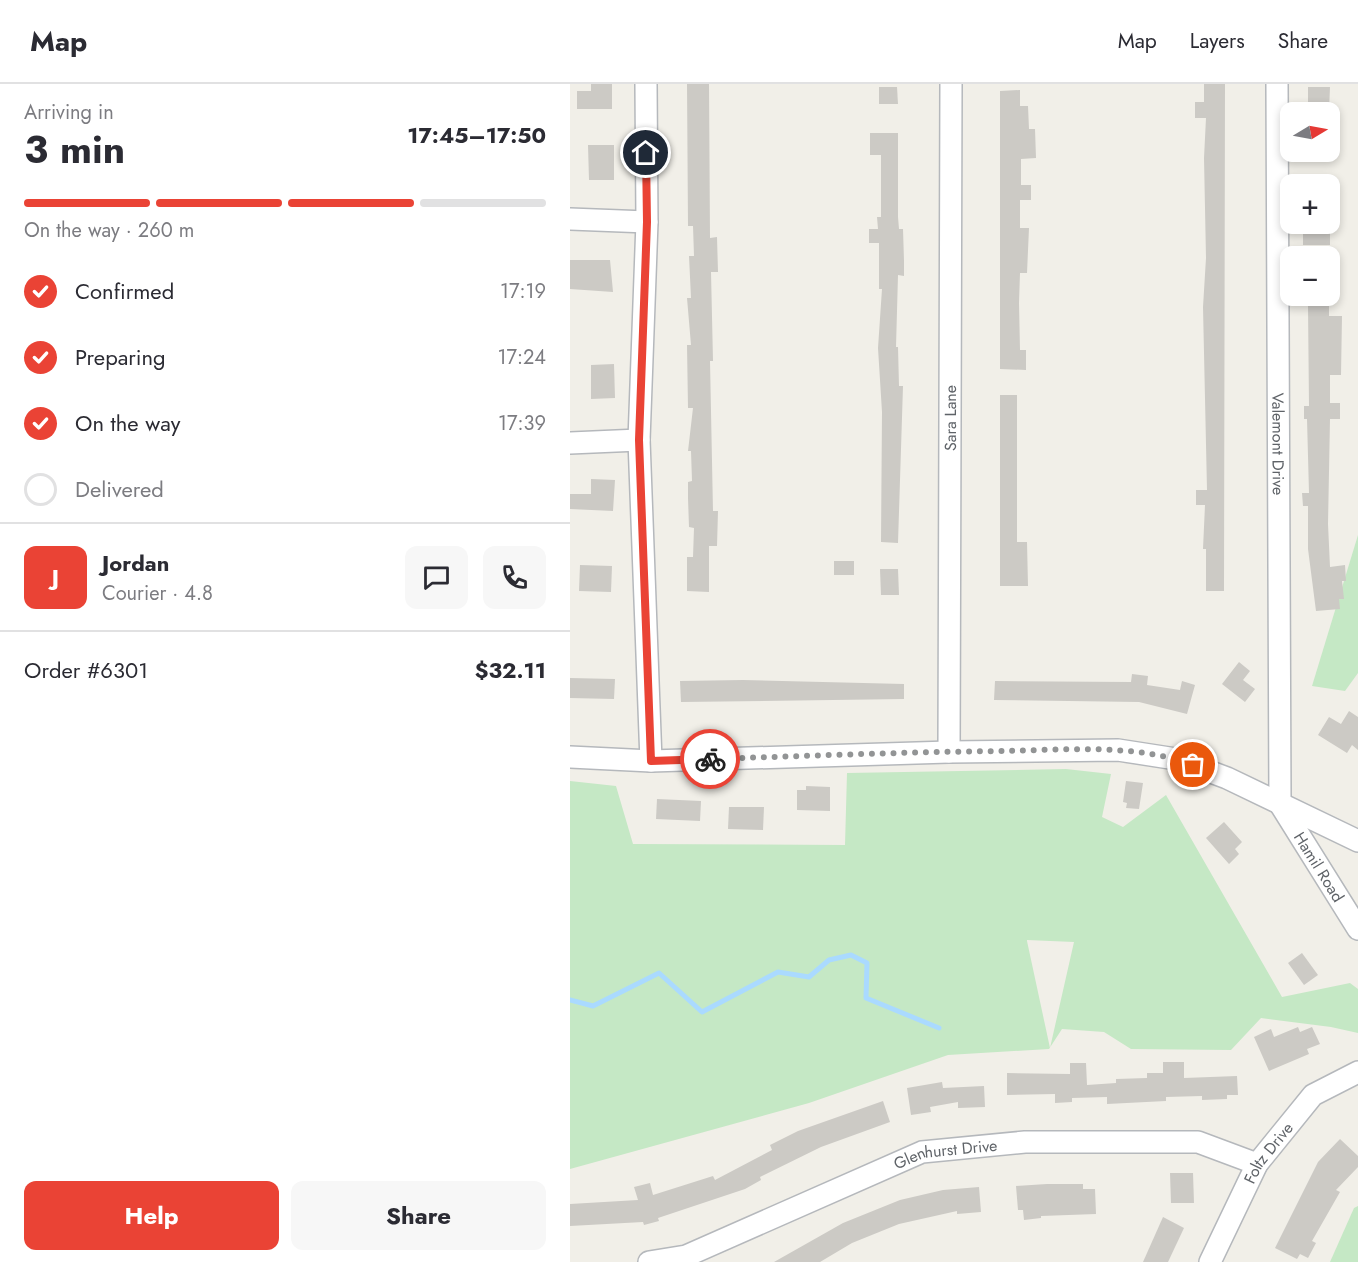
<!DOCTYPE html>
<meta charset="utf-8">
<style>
:root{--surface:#fff;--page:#f7f7f7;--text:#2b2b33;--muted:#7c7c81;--line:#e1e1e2;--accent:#ea4335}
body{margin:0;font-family:Jost,sans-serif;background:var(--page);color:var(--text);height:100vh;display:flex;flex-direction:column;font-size:22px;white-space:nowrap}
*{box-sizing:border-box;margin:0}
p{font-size:20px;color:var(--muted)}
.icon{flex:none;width:33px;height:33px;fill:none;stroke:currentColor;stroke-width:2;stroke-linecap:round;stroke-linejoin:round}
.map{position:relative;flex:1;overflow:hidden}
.details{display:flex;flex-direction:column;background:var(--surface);width:570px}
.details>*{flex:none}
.needle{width:39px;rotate:80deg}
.buttons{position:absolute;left:710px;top:18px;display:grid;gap:12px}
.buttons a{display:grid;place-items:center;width:60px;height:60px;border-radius:12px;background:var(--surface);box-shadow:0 3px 9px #0003;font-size:30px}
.pin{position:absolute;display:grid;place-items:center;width:51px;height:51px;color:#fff;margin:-26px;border:3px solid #fff;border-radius:50%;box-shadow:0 2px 6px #0007}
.courier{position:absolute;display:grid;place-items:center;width:60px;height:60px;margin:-30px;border:4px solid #ea4335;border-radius:50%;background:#fff;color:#222;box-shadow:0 2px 8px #0007}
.overview em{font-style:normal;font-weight:700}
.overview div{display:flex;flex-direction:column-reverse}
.overview{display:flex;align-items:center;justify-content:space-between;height:102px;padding:0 24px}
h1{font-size:39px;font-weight:700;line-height:45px}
.bar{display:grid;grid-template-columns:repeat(4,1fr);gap:9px 6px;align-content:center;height:72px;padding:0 24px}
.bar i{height:8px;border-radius:4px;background:var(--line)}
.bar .on{background:var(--accent)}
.bar p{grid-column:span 4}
.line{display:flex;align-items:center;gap:15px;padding:0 24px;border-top:2px solid var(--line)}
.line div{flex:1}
.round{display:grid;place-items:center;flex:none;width:63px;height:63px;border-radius:12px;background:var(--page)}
ol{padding:0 24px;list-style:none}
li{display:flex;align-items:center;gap:18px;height:66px}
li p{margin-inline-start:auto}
li .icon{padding:6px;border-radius:50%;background:var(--accent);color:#fff;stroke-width:4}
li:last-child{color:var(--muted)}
li i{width:33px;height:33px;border:3px solid var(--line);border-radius:50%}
.cta{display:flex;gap:12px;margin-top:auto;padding:12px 24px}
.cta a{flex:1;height:69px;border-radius:12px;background:var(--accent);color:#fff;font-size:24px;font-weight:700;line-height:69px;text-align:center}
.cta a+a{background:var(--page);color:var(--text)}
header{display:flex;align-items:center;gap:36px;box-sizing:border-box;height:84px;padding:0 30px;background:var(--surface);border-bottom:2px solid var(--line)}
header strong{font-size:28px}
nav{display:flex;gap:33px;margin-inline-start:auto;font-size:21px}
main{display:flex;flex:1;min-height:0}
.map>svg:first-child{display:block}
</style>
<header>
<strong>Map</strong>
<nav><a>Map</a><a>Layers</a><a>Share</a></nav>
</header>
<main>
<section class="details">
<div class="overview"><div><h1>3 min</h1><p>Arriving in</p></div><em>17:45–17:50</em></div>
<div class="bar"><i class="on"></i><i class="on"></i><i class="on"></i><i></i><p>On the way · 260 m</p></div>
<ol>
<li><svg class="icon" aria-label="check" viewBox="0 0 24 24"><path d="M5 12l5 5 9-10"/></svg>Confirmed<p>17:19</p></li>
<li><svg class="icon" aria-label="check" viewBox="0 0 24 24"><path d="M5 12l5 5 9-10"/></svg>Preparing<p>17:24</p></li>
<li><svg class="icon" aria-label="check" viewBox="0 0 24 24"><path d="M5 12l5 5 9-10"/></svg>On the way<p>17:39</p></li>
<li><i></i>Delivered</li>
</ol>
<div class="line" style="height:108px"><b class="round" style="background:var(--accent);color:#fff">J</b><div><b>Jordan</b><p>Courier · 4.8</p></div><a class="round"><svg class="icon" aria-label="chat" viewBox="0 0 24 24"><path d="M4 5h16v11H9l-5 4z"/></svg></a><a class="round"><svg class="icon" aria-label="phone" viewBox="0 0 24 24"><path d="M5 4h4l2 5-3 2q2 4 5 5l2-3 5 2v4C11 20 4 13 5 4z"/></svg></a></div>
<div class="line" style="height:78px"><div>Order #6301</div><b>$32.11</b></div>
<div class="cta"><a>Help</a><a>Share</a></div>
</section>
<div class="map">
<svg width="788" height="1178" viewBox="0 0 788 1178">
<rect width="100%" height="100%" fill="#f1efe8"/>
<g fill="#c5e8c5" fill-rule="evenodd">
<polygon points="788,451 788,589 775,607 742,602"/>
<path d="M496,685L541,690L532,733L553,743L596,711L712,913L780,899L788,905V949L761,943L691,934L661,966L561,965L534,948L492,945L479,965L378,971L239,1019L0,1085V697L46,702L63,760L275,761L277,689ZM457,856L504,858L480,964L457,857Z"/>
<polygon points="788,1122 788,1178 760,1178 784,1124"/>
</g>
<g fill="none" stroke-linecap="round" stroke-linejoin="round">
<polyline stroke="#aadaff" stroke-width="5" points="0,916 23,922 89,889 132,928 208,888 239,893 259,876 281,871 297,879 296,914 369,944"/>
</g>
<g fill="#cccac5">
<polygon points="21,0 42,0 42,25 7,25 7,7 21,7"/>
<polygon points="117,0 139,0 140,154 147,153 148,188 141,188 143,277 140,277 143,427 148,427 147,462 139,462 139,508 117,507 117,473 123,473 124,444 119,443 118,414 118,398 122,397 121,367 118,367 123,324 118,324 117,261 121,261 117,214 121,214 119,172 124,172 123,142 118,142"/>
<polygon points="634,0 655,0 654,507 636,507 636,465 633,465 635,421 626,421 626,406 637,406 633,223 636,174 634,74 636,34 625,34 625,18 634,18"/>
<polygon points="309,3 327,3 328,20 309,20"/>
<polygon points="738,3 760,3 759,27 738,27"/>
<polygon points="450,6 450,22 458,22 459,45 465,45 466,74 451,75 451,101 461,101 461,116 450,116 450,144 459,144 457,189 450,189 449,219 450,266 456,266 456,286 430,285 430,7"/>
<polygon points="300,49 328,49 328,133 329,145 333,145 334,177 334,192 328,191 326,263 328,263 329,302 333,302 328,459 311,458 312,328 308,264 312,205 309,205 309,159 299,159 299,145 308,145 307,133 311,133 311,71 300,71"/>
<polygon points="18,61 44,61 44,96 19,96"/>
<polygon points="738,140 760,140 760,161 733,161 733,148 737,148"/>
<polygon points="0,176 40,176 43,208 0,205"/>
<polygon points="738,222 759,222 759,232 772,232 771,291 760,291 760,319 770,319 770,335 760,335 758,440 760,483 775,481 776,497 772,497 774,515 769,515 770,525 746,527 738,465 738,422 733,422 732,409 739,409 737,335 734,335 734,322 739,322"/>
<polygon points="44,280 45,314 21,315 21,281"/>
<polygon points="430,311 447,311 447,458 457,458 458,502 430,502"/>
<polygon points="21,395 45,396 43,427 0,425 0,410 21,410"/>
<rect x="264" y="477" width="20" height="14"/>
<polygon points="10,481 42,482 41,508 9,507"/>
<polygon points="310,485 328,485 329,511 311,511"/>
<polygon points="669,578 680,587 673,596 685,605 675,618 652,600"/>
<polygon points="562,590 578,592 577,601 610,606 612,597 625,601 617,630 569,618 424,616 425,597 561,598"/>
<polygon points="0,594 45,595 44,615 0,614"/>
<polygon points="173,596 334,600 334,615 111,618 110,597"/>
<polygon points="779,627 788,633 788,666 782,661 777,669 748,651 759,633 771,640"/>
<polygon points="556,697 573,699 569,725 556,724 557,719 553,718"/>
<polygon points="236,702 260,703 260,727 227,726 227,706 236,706"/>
<polygon points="87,715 131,717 130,737 86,735"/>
<polygon points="159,723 194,723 193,746 158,745"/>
<polygon points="654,738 672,758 665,765 669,770 659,780 636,754"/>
<polygon points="732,869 748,891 734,901 718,879"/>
<polygon points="728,943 730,948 742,943 750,960 737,965 739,970 699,987 684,953 701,945 704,953"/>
<polygon points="593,978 614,978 614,994 667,992 668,1011 657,1011 657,1015 632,1016 632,1012 596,1013 596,1017 537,1020 537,1013 502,1014 502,1018 485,1019 485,1010 437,1011 437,989 500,990 500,979 516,979 517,1001 546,999 546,995 577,994 577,989 593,989"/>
<polygon points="372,998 373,1004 414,1002 415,1023 388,1024 388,1018 360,1023 361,1028 341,1031 337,1004"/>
<polygon points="313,1017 320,1038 251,1063 190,1093 191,1096 175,1105 88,1134 89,1137 74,1141 73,1138 0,1142 0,1120 68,1116 64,1103 80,1099 83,1111 143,1092 145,1096 202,1066 200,1061 228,1047"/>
<polygon points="770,1055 788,1072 788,1083 766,1106 770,1108 742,1157 746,1159 738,1174 730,1170 727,1175 705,1164 748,1078"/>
<polygon points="600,1089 623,1089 624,1119 601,1119"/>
<polygon points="477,1100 513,1100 513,1105 525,1105 526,1130 471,1132 471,1134 454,1136 453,1126 448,1126 446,1102"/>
<polygon points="409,1103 411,1128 387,1130 387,1127 329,1140 282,1159 250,1178 204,1178 273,1139 330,1116 373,1106"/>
<polygon points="593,1133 614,1144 598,1178 573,1178"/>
</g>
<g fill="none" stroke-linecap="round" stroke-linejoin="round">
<g stroke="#b5b8bc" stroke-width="24">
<g id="minor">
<polyline points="76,0 77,138 69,356 81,677"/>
<path id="s1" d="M707,0L710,720L788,845"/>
<polyline points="0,135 77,138"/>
<polyline points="0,359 69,356"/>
<path id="s2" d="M379,668L381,0"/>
<polyline points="0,673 81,677 379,668 548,666 606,675 657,694 788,757"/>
<path id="s3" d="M79,1178L116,1172L352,1068L455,1058H628L687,1080"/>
<path id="s4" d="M640,1178L687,1080L743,1011L788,988"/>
</g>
</g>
<use href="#minor" stroke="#fff" stroke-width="21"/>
</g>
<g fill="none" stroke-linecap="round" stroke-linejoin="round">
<path stroke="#929495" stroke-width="6" stroke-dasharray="0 10.8" d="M140,675C237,672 335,668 433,667C495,666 564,659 623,681"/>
<polyline stroke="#ea4335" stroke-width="8" points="76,69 77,138 69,356 81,677 140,675"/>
</g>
<g text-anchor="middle" stroke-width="4.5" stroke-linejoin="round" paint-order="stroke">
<g font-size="16" fill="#5f6368" stroke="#fff">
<text dy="6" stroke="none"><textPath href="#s2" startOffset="334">Sara Lane</textPath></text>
<text dy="6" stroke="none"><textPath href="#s1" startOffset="360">Valemont Drive</textPath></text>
<text dy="6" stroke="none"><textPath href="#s1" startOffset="794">Hamil Road</textPath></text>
<text dy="6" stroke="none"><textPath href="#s4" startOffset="124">Foltz Drive</textPath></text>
<text dy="6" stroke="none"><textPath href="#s3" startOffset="318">Glenhurst Drive</textPath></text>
</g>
</g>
</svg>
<div class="buttons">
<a><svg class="needle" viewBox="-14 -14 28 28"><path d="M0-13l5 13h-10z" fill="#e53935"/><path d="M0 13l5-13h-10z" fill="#7c7c81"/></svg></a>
<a>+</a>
<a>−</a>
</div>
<div class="pin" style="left:623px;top:681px;background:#ea580c"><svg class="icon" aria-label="bag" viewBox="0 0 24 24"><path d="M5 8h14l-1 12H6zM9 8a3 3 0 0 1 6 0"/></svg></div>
<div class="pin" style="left:76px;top:69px;background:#1f2937"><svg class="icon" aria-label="home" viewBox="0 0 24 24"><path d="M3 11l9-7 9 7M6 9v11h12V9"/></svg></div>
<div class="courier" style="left:140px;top:675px"><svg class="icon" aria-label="bike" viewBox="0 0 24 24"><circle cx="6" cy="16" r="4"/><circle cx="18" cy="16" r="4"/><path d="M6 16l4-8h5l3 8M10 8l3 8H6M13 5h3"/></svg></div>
</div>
</main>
